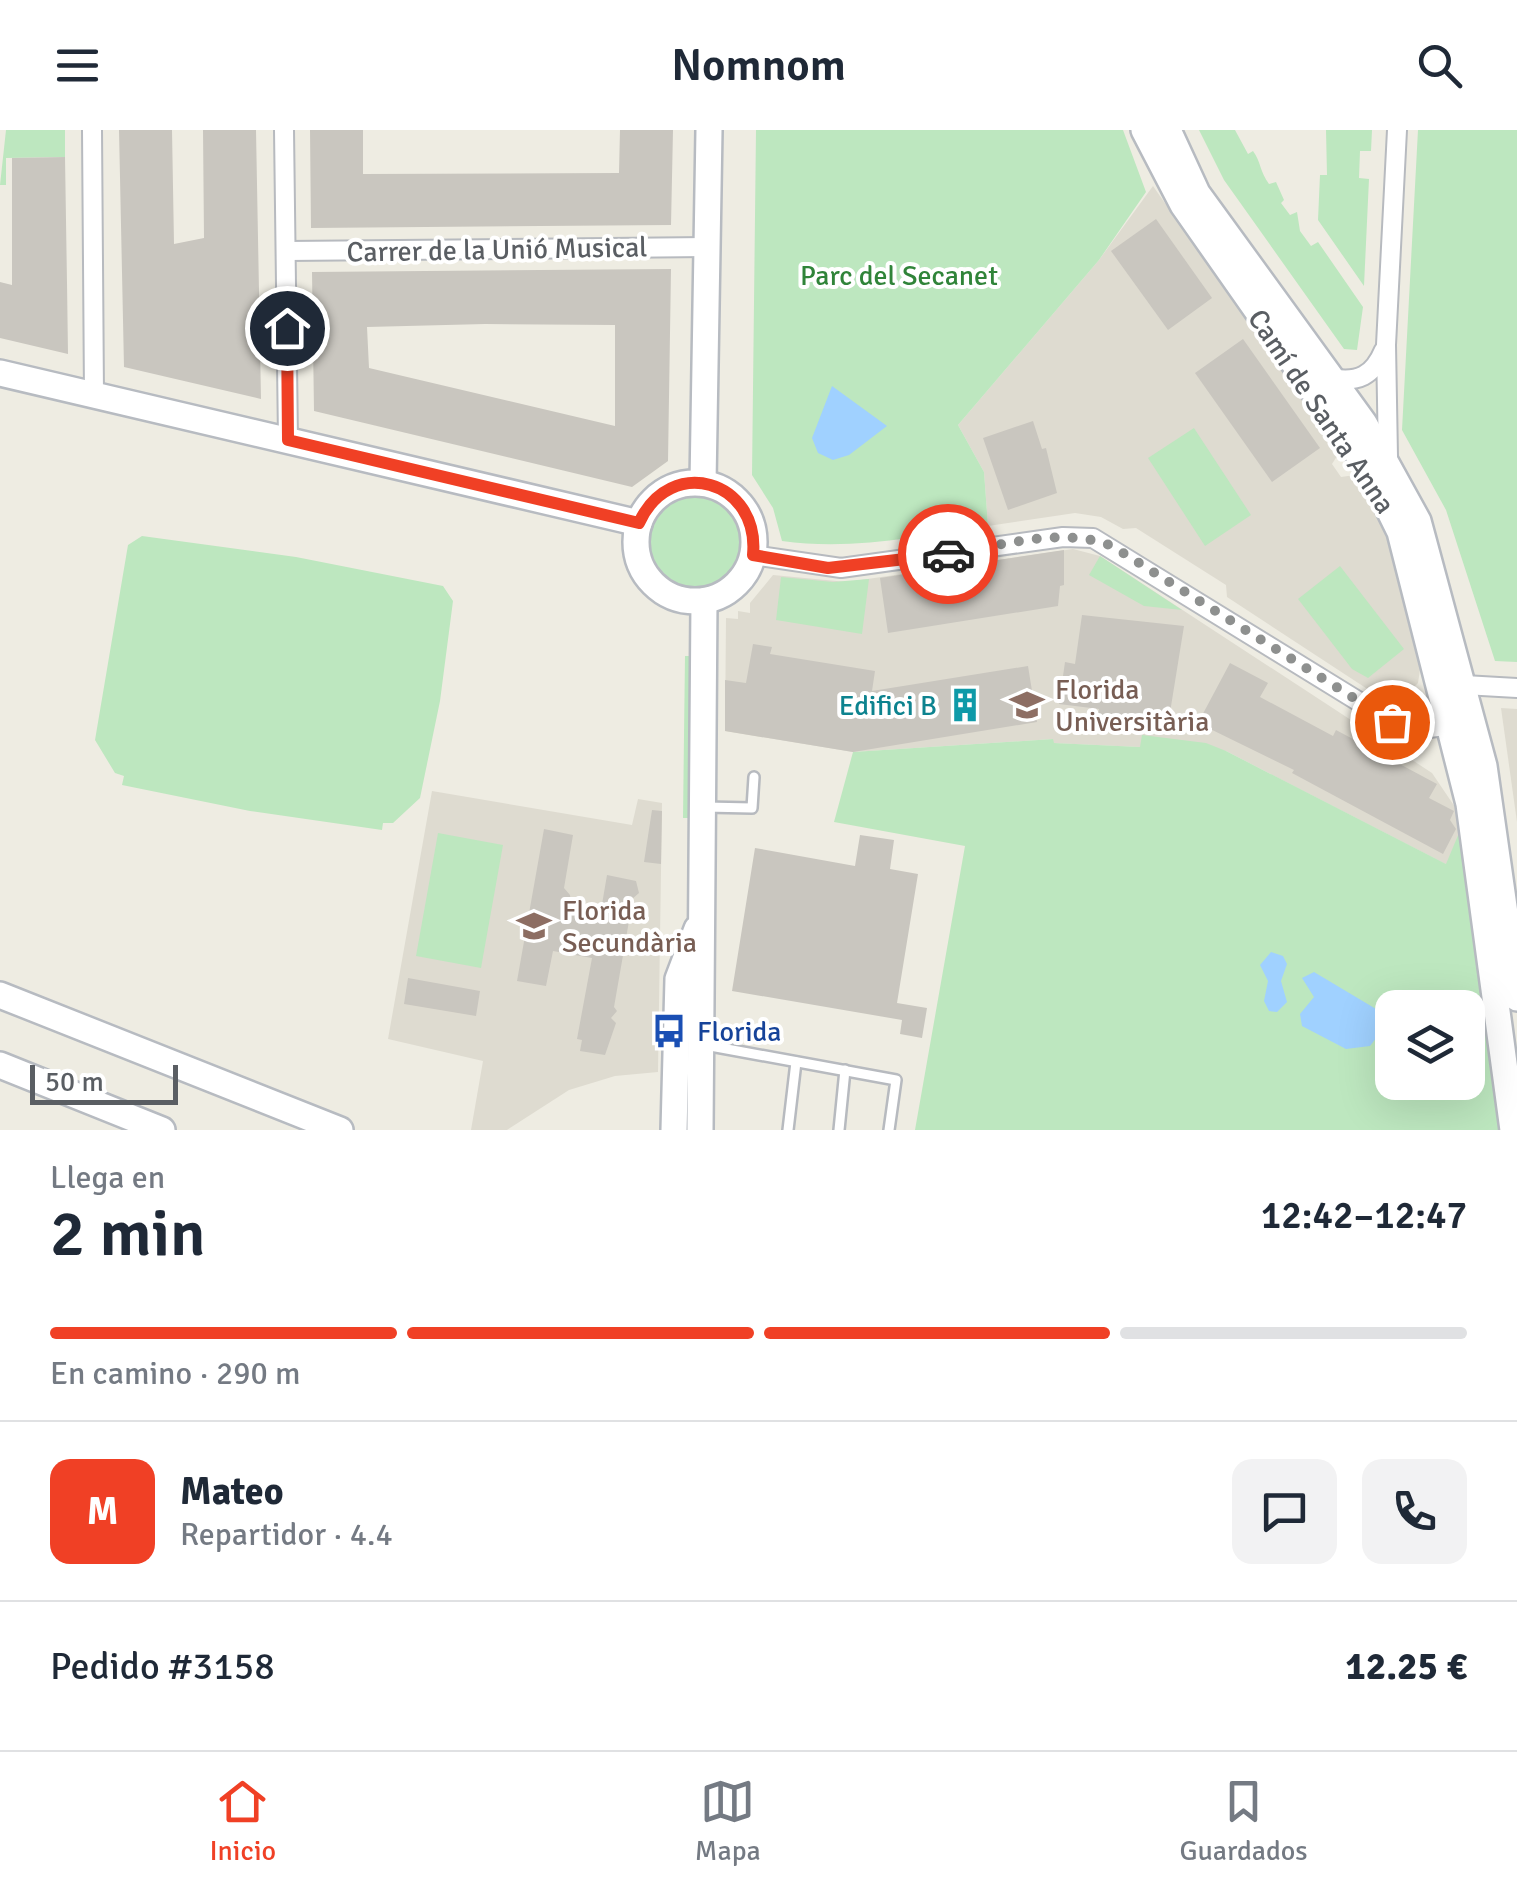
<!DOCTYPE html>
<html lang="es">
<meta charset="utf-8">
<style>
:root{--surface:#fff;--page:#f2f2f3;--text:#1f2937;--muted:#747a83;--line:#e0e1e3;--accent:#f04025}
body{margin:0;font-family:Signika,sans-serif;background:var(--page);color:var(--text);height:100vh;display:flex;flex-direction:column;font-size:38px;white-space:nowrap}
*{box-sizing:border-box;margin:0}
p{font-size:32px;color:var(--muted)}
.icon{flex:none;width:55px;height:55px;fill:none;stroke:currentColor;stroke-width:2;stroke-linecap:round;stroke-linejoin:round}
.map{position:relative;height:1000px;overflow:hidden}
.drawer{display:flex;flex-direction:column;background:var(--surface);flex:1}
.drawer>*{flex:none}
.tools{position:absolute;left:1375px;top:860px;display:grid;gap:20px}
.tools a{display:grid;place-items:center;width:110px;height:110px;border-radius:20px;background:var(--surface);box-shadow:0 10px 40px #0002;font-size:50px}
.scale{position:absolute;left:30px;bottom:25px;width:148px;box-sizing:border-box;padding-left:10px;border:5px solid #5a5e63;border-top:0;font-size:28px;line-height:35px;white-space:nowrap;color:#5a5e63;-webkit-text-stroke:8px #fff;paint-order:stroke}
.pin{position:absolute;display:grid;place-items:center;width:85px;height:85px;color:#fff;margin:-42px;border:5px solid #fff;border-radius:50%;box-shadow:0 2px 10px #0007}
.courier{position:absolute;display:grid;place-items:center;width:100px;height:100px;margin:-50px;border:8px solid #f04025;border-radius:50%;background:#fff;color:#222;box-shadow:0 2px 12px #0007}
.overview em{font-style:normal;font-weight:600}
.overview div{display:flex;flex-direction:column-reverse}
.overview{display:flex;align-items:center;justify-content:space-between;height:170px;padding:0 50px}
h1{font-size:65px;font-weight:600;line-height:75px}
.bar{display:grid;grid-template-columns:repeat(4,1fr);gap:15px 10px;align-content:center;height:120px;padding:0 50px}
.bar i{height:12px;border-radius:8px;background:var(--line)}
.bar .on{background:var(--accent)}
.bar p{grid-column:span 4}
.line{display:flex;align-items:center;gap:25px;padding:0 50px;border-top:2px solid var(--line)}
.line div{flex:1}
.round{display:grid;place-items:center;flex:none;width:105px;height:105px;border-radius:20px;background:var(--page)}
header{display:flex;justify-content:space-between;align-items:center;height:130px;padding:0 50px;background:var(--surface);font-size:45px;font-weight:600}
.menu{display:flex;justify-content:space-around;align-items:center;height:140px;border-top:2px solid var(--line);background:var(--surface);font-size:28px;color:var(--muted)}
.menu a{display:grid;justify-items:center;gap:5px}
.menu .on{color:var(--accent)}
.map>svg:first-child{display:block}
</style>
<header><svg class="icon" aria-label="menu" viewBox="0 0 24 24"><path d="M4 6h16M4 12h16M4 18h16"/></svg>Nomnom<svg class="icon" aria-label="search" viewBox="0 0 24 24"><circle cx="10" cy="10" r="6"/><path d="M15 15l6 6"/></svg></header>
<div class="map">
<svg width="1517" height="1000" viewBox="0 0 1517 1000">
<rect width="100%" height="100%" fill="#eeece2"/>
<g fill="#dedbd0">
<polygon points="1153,56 1339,323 1332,334 1341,347 1355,345 1369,368 1387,408 1421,533 1418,553 1405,566 1375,564 1227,467 1226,455 1136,398 1123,399 1101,387 1075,383 988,396 984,342 958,295 1099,130"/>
<polygon points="1073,419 1100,426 1432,643 1455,677 1465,744 1226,621 1053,613 1053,609 853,622 725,601 726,488 738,489 738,481 750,483 750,473 773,445 847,452"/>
<polygon points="1501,578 1517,579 1517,692"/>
<polygon points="432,661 632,695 638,669 662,673 658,942 615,946 569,960 507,1000 471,1000 483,931 388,909"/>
</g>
<g fill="#bde7bf" fill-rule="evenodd">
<polygon points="6,0 65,0 65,27 6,28 6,55 0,55"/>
<path d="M756,0H1123L1146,62L1099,130L958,295L984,342L988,396C919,406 852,421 782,411L773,378L752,345Z"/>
<path d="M1199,0H1235L1248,24L1253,21C1261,32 1260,42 1269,54L1276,52L1284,70L1281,73L1290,85L1297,82L1300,101L1311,116L1318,112L1363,177L1357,220L1344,219L1224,50Z"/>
<polygon points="1326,0 1372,0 1371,21 1360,21 1359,48 1369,49 1364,156 1318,90 1320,45 1327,45"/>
<polygon points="1418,0 1517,0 1517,532 1495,531 1446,380 1402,300"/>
<polygon points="1194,298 1251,385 1205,416 1148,328"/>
<circle cx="696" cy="411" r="46"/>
<polygon points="142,406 296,427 443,456 453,471 440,571 420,668 393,693 383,693 382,700 250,681 122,655 124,646 115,643 95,610 128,415"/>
<polygon points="1100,426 1182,480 1144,476 1089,445"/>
<polygon points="1340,436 1404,519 1368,548 1352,539 1298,469"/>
<polygon points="781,447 833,452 869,449 862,504 776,490"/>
<polygon points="685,526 693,526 692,688 683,688"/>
<path d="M1142,605L1206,613L1226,621L1446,734L1459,703L1499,1000H915L965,716L834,692L853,622L1053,609L1054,613L1140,617ZM1392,878H1468V952H1392Z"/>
<polygon points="438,703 503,715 481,838 416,826"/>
</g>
<g fill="#a0d1ff">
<polygon points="832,256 887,296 849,325 833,330 818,323 812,308"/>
<polygon points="1271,822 1283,826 1287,834 1281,851 1287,872 1277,882 1269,881 1264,871 1268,851 1260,835"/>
<polygon points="1314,842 1376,879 1380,903 1370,916 1346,919 1302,896 1300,884 1314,867 1302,848"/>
</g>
<g fill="#c9c6bf" fill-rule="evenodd">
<polygon points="119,0 172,0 174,114 204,108 203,0 256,0 261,269 124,237"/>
<polygon points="310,0 363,0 363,44 619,43 620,0 673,0 671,95 311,98"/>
<polygon points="65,27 67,153 68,224 0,208 0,152 12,155 12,28"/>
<polygon points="1156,89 1212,168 1168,200 1111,121"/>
<path d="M671,139L668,331L632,357L314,281L312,142ZM485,194L615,195V296L369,238L367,197Z"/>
<polygon points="1243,209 1320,318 1272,352 1195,243"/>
<polygon points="1033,291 1042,319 1046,318 1057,363 1008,380 983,308"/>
<polygon points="1064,420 1064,455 1060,456 1058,476 888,503 880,448"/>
<polygon points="1082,485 1184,496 1167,601 1128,594 1126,602 1096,597 1099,579 1059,574 1065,532 1075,534"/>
<polygon points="753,514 772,517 770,524 875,541 872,561 1028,536 1037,592 853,622 725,601 725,550 746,553"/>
<polygon points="1230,533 1268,553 1260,567 1333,606 1336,600 1437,654 1429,668 1454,681 1450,690 1456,699 1443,724 1292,643 1294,640 1198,593"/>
<polygon points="652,680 662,681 661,734 644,732"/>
<polygon points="544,699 573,705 564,758 570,765 572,781 600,786 607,745 636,751 639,763 632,769 636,775 630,781 634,786 629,791 614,877 617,881 611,888 616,893 605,925 580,921 582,910 577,909 592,828 553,821 546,856 517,851"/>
<polygon points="860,705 894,710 890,739 918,744 897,873 927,878 922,908 900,904 902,890 732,861 755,718 855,736"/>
<polygon points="408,848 480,861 476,886 404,874"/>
</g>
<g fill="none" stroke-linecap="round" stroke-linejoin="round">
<g stroke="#b7babf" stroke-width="14">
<g id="lane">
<polyline points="705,677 752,678 754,647"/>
<polyline points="705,915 896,950 889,1000"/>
<polyline points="788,1000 796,932"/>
<polyline points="839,1000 845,940"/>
</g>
</g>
<g stroke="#b7babf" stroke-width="22">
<g id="street">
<polyline points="92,0 94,265"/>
<polyline points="284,0 288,310"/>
<polyline points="286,121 708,117"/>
<path d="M1331,248C1358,253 1373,246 1384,220"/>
<polyline points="1388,327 1386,215 1397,0"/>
<polyline points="753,425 841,438 1063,407 1093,408 1392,592 1414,600 1452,595"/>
<polyline points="1464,555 1517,558"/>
</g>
</g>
<g stroke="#b7bbc1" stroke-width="30">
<g id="secondary">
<polyline points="1144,0 1183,75 1371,343 1400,402 1469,674 1513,1000"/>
<polyline points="1168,0 1197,63 1364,293 1418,391 1484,636 1517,868"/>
<polyline points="0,243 639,393"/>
<circle cx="695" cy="412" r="59"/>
<polyline points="703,353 709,0"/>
<polyline points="0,865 340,1000"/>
<polyline points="0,935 162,1000"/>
<polyline points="674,1000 678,849 697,799"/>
<polyline points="700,1000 704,471"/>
</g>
</g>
<use href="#lane" stroke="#fff" stroke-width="9"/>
<use href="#street" stroke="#fff" stroke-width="18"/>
<use href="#secondary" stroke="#fff" stroke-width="25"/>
</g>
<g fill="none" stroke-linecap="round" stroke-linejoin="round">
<path stroke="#8e908f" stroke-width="10" stroke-dasharray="0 18" d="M948,424C1000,416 1062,396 1112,416L1392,592"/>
<path stroke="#f04025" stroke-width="12" d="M287,198L288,310L639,393C670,324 760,350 753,425L828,438L948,424"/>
</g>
<defs>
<g id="building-bare" transform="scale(2.7)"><path d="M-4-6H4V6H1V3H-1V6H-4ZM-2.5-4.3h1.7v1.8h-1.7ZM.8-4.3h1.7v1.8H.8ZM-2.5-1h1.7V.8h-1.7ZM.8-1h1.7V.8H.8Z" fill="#0f9aa8" stroke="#fff" stroke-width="2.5" paint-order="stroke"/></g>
<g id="university-bare" transform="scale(2.7)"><path d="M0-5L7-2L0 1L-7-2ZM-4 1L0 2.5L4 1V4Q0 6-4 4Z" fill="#8d6e63" stroke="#fff" stroke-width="2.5" paint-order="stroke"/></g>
<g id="school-bare" transform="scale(2.7)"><path d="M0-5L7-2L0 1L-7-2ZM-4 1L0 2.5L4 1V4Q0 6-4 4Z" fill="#8d6e63" stroke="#fff" stroke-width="2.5" paint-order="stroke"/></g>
<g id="bus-bare" transform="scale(2.7)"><path d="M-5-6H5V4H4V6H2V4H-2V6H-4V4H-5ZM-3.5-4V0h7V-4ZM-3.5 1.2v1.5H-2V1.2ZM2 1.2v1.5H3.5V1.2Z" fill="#1a4fb4" stroke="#fff" stroke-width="2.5" paint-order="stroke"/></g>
</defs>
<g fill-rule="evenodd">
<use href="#building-bare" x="965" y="575"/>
<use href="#university-bare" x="1027" y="575"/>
<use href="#school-bare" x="534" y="796"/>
<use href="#bus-bare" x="669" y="901"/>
</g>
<g text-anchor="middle" stroke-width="8" stroke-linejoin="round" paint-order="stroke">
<g font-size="28" fill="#5a5e63" stroke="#fff">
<text transform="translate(497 119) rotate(-1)" y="10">Carrer de la Unió Musical</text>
<text transform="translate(1322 281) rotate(56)" y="10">Camí de Santa Anna</text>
</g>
<g font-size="28" fill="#308439" stroke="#fff">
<text x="899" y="155">Parc del Secanet</text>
</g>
<g font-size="28" fill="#785e54" stroke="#fff" text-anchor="start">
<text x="1055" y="569">Florida<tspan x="1055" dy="32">Universitària</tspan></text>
<text x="562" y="790">Florida<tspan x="562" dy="32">Secundària</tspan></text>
</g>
<g font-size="28" fill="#0d838f" stroke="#fff" text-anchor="end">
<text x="937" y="585">Edifici B</text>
</g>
<g font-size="28" fill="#164399" stroke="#fff" text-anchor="start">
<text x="697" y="911">Florida</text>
</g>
</g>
</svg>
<div class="tools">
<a><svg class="icon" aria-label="layers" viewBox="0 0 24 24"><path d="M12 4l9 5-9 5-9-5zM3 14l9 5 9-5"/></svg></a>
</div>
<div class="scale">50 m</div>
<div class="pin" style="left:1392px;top:592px;background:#ea580c"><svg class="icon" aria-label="bag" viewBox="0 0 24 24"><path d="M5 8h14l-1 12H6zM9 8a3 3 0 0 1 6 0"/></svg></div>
<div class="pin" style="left:287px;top:198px;background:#1f2937"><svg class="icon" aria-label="home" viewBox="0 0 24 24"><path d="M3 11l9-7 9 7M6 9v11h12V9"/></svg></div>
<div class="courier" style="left:948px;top:424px"><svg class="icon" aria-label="car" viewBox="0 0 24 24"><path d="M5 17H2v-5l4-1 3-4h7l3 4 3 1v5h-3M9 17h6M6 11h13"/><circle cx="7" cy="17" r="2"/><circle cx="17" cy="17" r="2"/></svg></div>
</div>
<section class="drawer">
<div class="overview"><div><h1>2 min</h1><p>Llega en</p></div><em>12:42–12:47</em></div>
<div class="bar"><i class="on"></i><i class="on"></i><i class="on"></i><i></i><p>En camino · 290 m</p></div>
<div class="line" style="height:180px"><b class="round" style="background:var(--accent);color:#fff">M</b><div><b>Mateo</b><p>Repartidor · 4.4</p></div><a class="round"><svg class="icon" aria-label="chat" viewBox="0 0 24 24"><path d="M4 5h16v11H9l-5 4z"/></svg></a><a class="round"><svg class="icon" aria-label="phone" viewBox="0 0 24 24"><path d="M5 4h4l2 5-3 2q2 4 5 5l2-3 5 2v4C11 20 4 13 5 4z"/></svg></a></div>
<div class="line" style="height:130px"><div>Pedido #3158</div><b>12.25 €</b></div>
</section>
<nav class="menu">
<a class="on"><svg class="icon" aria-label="home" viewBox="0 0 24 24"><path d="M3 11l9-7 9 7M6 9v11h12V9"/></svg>Inicio</a>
<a><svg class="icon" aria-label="map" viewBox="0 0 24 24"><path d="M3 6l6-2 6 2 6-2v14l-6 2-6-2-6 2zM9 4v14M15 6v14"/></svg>Mapa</a>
<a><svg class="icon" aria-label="saved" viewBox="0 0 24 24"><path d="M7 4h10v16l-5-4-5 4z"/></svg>Guardados</a>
</nav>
